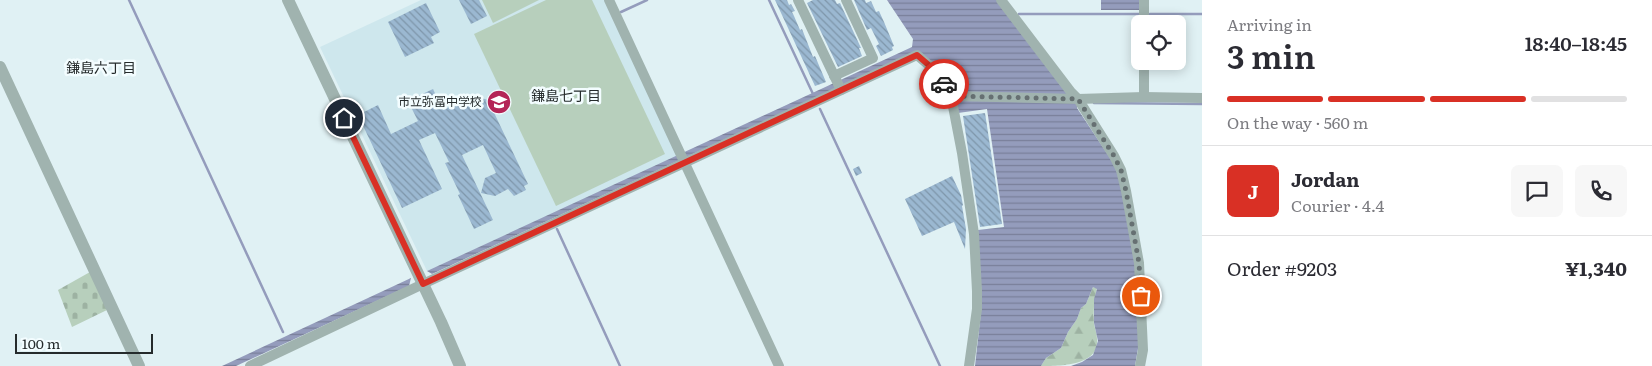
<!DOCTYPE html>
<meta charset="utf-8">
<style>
:root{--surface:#fff;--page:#f7f7f7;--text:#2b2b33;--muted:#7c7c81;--line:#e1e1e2;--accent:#d93025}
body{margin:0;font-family:Literata,"Noto Sans JP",serif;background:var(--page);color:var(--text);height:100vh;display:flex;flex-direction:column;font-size:19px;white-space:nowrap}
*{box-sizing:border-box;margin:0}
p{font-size:16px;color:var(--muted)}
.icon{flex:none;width:28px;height:28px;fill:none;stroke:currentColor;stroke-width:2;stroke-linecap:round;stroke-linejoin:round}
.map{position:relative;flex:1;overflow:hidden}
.sheet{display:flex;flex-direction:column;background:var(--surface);width:450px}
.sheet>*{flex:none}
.fabs{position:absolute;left:1131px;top:15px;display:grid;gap:10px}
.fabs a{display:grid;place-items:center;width:55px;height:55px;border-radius:8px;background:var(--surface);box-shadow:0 2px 12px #0003;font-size:25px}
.scale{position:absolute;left:15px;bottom:12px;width:138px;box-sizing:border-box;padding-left:5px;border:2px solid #252b2c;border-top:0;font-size:14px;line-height:18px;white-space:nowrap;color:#252b2c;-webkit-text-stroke:4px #f3fdff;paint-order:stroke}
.pin{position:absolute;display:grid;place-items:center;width:42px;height:42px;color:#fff;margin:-21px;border:2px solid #fff;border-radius:50%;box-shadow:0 1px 5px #0007}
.courier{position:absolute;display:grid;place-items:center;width:50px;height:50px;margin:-25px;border:4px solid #d93025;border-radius:50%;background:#fff;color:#222;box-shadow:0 1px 6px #0007}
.headline em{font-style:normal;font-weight:600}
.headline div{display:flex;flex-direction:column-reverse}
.headline{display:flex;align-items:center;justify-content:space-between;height:85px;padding:0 25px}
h1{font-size:32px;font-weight:600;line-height:38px}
.bar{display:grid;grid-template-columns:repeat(4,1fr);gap:8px 5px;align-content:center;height:60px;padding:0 25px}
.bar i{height:6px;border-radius:4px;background:var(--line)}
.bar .selected{background:var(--accent)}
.bar p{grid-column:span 4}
.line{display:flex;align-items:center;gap:12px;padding:0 25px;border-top:1px solid var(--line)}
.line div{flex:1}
.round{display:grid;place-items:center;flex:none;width:52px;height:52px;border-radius:8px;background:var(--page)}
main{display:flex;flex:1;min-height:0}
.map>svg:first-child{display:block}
</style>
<main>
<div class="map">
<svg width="1202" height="366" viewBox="0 0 1202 366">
<defs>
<pattern id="forest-firs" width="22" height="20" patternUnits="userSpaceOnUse" patternTransform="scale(1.25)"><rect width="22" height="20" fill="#b7cfbc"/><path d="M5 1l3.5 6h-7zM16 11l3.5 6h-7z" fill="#9db2a2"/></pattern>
<pattern id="cemetery-stones" width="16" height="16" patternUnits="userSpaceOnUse" patternTransform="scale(1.25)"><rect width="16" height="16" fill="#b7cfbc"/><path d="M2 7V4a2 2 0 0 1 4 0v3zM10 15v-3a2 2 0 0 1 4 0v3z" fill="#9db2a2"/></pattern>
<pattern id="water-rules" width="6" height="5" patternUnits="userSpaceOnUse" patternTransform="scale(1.25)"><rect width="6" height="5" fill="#949cbc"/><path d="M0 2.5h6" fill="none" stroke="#797f99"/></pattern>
<pattern id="building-back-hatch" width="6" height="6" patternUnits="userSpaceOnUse" patternTransform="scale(1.25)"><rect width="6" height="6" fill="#9bb8d1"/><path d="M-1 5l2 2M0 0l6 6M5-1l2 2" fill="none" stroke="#7e96aa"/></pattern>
</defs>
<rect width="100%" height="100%" fill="#e0f1f4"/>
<polygon fill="#cee7ed" points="421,0 605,0 678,156 427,271 320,47"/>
<path fill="url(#forest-firs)" d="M1093,287L1097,288C1094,300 1093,312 1094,324C1095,329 1097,334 1097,339C1100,366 1059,366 1041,366L1046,358L1061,348L1068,332L1077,319L1081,308L1086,304Z"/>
<polygon fill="url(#cemetery-stones)" points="90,272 107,310 72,327 58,290"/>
<g fill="#b7cfbc">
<polygon points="482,0 539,0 493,23"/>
<polygon points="546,0 592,0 665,154 556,206 474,34"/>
</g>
<g fill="url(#water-rules)">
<path d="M887,0H998L1077,103V108L1114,164L1120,181L1135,265L1139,343L1135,366H1071L1082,362L1093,355L1098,341L1094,323V299L1097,289L1093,287L1086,304L1081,308L1077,319L1068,332L1061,348L1046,358L1041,366H975L982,303L978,230L1004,227L987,109L958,113C948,84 944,68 917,51L432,274L427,271L912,47L913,39Z"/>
<rect x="1101" y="0" width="38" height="10"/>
<polygon points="411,278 409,286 236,366 222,366"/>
</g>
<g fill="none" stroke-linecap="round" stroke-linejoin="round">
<g stroke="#949cbc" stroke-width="2.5">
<polyline points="129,0 283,332"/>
<polyline points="769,0 813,94"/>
<polyline points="621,12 647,0"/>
<polyline points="1019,14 1139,14"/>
<polyline points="1150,14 1202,14"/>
<polyline points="1094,103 1202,104"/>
<polyline points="820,109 940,366"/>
<polyline points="557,229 620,366"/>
</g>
</g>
<g fill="url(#building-back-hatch)">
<polygon points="459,0 479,0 487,16 471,24"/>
<polygon points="775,0 787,0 789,5 791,4 795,11 792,12 794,16 800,30 802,29 813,57 815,56 826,82 815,86"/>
<polygon points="813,0 835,0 837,4 840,3 861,48 859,48 862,56 838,67 807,3"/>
<polygon points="854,0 865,0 866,3 871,1 876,12 879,11 884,22 894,46 892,47 893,50 881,56 876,46 879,44 871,28 867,30"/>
<polygon points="426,3 440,32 431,37 434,43 405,57 388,22"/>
<polygon points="433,89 443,110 468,98 475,99 475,96 488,100 528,184 524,186 526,190 514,196 508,189 495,196 481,193 485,178 496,173 483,145 462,155 493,220 474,229 458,195 460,194 445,163 449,162 435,133 419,140 442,189 402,208 358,115 378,105 391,134 418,121 410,105 418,101 416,97"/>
<polygon points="985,113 1002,224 980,227 963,116"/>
<polygon points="859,166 862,173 856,176 853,169"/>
<polygon points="952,176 961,195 963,205 962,206 966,229 965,249 954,222 922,236 905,199"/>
</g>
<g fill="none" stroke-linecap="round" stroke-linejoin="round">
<g stroke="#a0b3af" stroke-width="10">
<polyline points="609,0 779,366"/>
<polyline points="798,0 841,90"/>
<polyline points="1001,0 1071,92 1078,99 1114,156 1121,170 1126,191 1139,263 1143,350 1140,366"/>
<polyline points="1144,24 1144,0"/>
<polyline points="834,76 873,58 846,0"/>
<polyline points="951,96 1078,99 1144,97 1202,98"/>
<polyline points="1144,97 1144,61"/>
<polyline points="250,366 423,284 917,55 938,73 951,96 962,153 974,234 977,291 977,309 969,366"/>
</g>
<g stroke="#a0b3af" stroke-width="12">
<polyline points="288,0 441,322 460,366"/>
<polyline points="0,67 139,366"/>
</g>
</g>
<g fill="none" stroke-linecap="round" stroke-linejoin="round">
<polyline stroke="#667072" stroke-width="5" stroke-dasharray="0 9" points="944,84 951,96 1078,99 1114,156 1121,170 1126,191 1139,263 1141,296"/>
<polyline stroke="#d93025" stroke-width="6" points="344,118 423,284 917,55 938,73 944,84"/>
</g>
<defs>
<g id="school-disc" transform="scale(1.25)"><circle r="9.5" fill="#b42557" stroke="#f3fdff"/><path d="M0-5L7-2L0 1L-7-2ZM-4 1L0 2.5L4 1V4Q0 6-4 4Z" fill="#fff"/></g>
</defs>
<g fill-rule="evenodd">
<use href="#school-disc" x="499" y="102"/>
</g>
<g text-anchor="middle" stroke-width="5" stroke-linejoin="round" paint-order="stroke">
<g font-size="12" fill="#252b2c" stroke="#f3fdff" text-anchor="end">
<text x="482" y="106">市立弥冨中学校</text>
</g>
<g font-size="14" fill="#252b2c" stroke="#f3fdff">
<text x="101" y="73">鎌島六丁目</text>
<text x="566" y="101">鎌島七丁目</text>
</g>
</g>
</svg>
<div class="fabs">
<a><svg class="icon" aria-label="locate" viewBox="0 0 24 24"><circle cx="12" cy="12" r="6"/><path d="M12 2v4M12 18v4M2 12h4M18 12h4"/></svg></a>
</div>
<div class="scale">100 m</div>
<div class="pin" style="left:1141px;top:296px;background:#ea580c"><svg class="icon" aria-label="bag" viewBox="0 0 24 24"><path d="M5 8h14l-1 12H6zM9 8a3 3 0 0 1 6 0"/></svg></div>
<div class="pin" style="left:344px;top:118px;background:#1f2937"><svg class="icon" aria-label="home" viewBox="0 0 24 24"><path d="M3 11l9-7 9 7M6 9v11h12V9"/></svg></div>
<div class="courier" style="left:944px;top:84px"><svg class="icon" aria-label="car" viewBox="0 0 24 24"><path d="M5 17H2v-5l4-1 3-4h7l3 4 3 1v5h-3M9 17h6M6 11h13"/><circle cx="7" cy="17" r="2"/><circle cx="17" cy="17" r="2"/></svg></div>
</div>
<section class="sheet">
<div class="headline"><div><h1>3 min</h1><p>Arriving in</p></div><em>18:40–18:45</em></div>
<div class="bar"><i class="selected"></i><i class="selected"></i><i class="selected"></i><i></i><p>On the way · 560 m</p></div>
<div class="line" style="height:90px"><b class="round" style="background:var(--accent);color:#fff">J</b><div><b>Jordan</b><p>Courier · 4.4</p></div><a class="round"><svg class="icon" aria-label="chat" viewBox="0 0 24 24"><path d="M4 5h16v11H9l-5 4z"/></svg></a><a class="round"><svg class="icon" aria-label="phone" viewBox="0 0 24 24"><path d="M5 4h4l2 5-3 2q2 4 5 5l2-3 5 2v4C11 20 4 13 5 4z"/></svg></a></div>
<div class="line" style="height:65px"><div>Order #9203</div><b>¥1,340</b></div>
</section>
</main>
